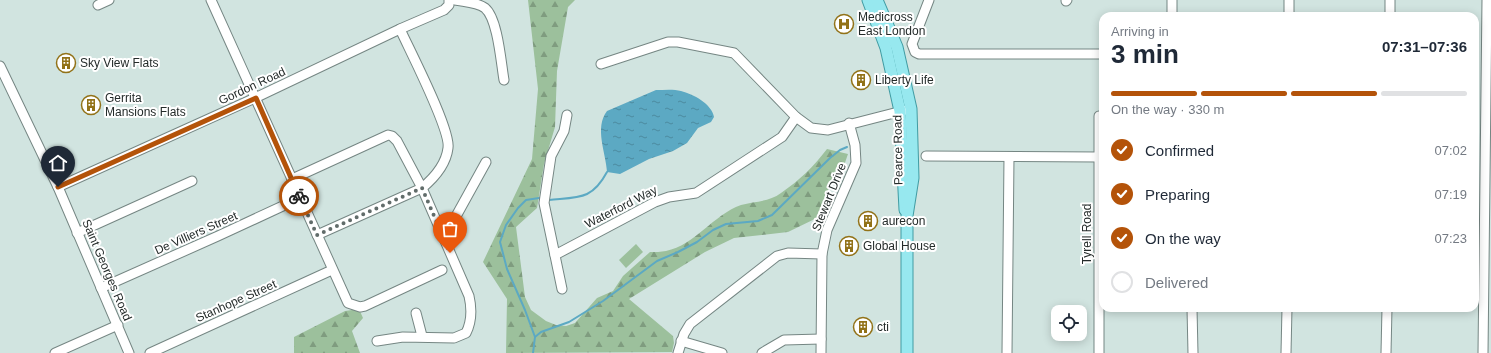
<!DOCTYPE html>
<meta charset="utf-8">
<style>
:root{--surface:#fff;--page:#f2f2f3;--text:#1f2937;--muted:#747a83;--line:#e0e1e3;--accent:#b45309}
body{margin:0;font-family:Arial,sans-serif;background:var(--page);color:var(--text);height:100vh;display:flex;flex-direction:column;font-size:15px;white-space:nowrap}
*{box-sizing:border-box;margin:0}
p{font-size:13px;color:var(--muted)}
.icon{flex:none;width:22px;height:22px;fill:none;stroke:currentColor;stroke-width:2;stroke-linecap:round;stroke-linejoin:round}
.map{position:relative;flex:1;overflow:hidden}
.panel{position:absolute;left:1099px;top:12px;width:380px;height:300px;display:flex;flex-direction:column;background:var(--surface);border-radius:12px;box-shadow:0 2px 10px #0003}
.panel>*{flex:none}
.buttons{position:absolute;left:1051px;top:305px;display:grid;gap:8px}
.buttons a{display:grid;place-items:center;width:36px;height:36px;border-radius:8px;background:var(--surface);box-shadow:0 2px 10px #0003;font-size:20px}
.pin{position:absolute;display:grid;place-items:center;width:34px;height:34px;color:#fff;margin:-41px -17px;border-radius:50% 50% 50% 0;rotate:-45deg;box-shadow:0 0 4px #0007}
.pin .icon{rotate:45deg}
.courier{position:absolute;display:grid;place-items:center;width:40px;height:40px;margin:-20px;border:3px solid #b45309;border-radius:50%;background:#fff;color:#222;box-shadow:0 1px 5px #0007}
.summary em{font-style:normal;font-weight:800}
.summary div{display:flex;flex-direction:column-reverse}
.summary{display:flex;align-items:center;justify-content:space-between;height:68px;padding:0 12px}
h1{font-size:26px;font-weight:800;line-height:30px}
.bar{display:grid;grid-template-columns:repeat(4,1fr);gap:6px 4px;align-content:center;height:48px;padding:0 12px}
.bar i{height:5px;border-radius:3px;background:var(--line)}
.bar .on{background:var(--accent)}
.bar p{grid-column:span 4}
ol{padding:0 12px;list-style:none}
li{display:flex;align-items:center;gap:12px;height:44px}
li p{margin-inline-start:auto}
li .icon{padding:4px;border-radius:50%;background:var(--accent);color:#fff;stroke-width:4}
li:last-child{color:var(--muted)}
li i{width:22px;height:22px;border:2px solid var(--line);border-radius:50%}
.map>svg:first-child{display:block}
</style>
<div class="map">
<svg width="1491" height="353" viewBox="0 0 1491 353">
<defs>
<pattern id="forest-firs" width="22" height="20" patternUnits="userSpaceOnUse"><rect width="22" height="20" fill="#9cc09c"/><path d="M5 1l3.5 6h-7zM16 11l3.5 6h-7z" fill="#7f9c7f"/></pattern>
<pattern id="water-ripples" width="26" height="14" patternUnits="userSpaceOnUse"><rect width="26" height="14" fill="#5ca9c3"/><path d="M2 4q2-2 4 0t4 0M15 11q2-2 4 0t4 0" fill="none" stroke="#4c8a9f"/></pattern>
</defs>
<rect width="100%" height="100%" fill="#d1e4e0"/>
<g fill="url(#forest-firs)">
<path d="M528,0H575L568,7L557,71L555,127L544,164L537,208L516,227L525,297L531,310L546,321L556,325L566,326L575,323L597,298L613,291L623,276L650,252C655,252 661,252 666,251C695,245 713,215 741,205C755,201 769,202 781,193C800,180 813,167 827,149L848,154L840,177L831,181L828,189L831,195L823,215L788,232L734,238L705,252L629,299L673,336L674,343L672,352L506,353L507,299L483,262L532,159L538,89Z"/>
<polygon points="359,309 363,318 352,331 360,353 294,353 294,337 345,311"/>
</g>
<polygon fill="#9cc09c" points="636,244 643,252 626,268 619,260"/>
<path fill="url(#water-ripples)" d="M656,90C664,90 674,89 681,91C693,94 712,104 714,117L711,122L698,128L687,143L673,151L649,159L620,174L607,172C606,153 594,128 607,111Z"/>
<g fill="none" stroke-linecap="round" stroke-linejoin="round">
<g stroke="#5ca9c3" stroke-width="2">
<path d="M549,200C579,197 592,200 607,172"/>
<polyline points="535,337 541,332 569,322 603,301 657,261 678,252 697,242 713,230 726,224 758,221 772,215 830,158 840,150 847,147"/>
<polyline points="533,353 535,337 525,310 507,269 500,242 506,225 518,208 526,200 539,198"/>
</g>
<g stroke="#758683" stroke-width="11">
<g id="minor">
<polyline points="211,0 348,303 360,307 365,306 442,270"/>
<path d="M455,0C465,2 477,2 485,8C498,19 501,63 504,80"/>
<polyline points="929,0 912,44 915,52 919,54 1103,54"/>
<polyline points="1289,0 1289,16"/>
<polyline points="1066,1 1067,0"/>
<polyline points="98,5 109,0"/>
<polyline points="1172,16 1172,0"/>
<polyline points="1390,16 1390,0"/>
<polyline points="601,64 668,42 678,42 734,53 796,117 811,128 828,130 906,110"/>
<polyline points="0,66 58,187 129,353"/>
<polyline points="926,156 1099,157"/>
<path d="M292,179L388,135L392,136L397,141L422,188L469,296C472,309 472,321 466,333L454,338L403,337L377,341"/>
<polyline points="58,187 255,98 400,29 444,10 449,5 449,0"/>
<polyline points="77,233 192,181"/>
<path d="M317,235L422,188C434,178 446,165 448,148C451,130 410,51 400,29"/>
<polyline points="444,238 486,162"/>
<polyline points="555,255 655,202 669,197 696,193 782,137 796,117"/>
<polyline points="101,288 218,236 300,198"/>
<polyline points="562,289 544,203 551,156 564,131 567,115"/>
<polyline points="1192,308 1193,353"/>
<polyline points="416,313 422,336"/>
<polyline points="681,341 722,353"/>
<polyline points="55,353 118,325"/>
<polyline points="150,353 332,270"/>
<polyline points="678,353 684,334 690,324 777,256 788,253 822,254"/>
<polyline points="762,353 784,340 821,339"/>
<polyline points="821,353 822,254 827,230 856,163 855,145 849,123"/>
<polyline points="1007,353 1009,157"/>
<polyline points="1099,353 1099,116"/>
<polyline points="1286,353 1287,308"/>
<polyline points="1386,353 1387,308"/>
<polyline points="1483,353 1487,0"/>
</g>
</g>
<g stroke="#419ca3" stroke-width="13">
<g id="major">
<polyline points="868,0 886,48 900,111 905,210"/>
<polyline points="877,0 897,47 911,109 913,178 907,216 907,353"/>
</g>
</g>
<use href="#minor" stroke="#fff" stroke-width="9"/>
<use href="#major" stroke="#97e8ef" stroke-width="11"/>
</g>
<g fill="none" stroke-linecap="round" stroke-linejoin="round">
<polyline stroke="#616c6a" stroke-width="4" stroke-dasharray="0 7.2" points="299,196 317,235 422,188 450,253"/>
<polyline stroke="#b45309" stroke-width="5" points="58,187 256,98 299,196"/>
</g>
<defs>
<g id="hospital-ring" transform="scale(1)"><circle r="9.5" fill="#fff" stroke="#927218" stroke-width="1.5"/><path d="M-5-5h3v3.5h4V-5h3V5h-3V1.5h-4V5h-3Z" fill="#927218"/></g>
<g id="building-ring" transform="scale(1)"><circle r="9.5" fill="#fff" stroke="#927218" stroke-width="1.5"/><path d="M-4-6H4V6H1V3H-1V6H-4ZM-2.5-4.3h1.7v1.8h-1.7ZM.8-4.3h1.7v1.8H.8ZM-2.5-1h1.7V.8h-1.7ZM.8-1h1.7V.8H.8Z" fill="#927218"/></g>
</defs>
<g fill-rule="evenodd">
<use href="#hospital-ring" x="844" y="24"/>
<use href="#building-ring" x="66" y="63"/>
<use href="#building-ring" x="861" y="80"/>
<use href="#building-ring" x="91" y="105"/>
<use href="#building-ring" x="868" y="221"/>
<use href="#building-ring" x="849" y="246"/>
<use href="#building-ring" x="863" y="327"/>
</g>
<g text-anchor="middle" stroke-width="4" stroke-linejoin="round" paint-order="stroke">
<g font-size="12" fill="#242b2a" stroke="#fff" text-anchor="start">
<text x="858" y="21">Medicross<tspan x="858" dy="14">East London</tspan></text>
<text x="80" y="67">Sky View Flats</text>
<text x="875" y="84">Liberty Life</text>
<text x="105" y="102">Gerrita<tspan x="105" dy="14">Mansions Flats</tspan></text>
<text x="882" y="225">aurecon</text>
<text x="863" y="250">Global House</text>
<text x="877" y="331">cti</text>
</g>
<g font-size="12" fill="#242b2a" stroke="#fff">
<text transform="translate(252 86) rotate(-25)" y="4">Gordon Road</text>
<text transform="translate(898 150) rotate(-91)" y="4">Pearce Road</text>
<text transform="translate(829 197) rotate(-68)" y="4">Stewart Drive</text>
<text transform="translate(621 207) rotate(-27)" y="4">Waterford Way</text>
<text transform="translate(196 233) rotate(-24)" y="4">De Villiers Street</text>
<text transform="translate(1087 234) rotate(-90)" y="4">Tyrell Road</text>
<text transform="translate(107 270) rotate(67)" y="4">Saint Georges Road</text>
<text transform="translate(236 301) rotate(-24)" y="4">Stanhope Street</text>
</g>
</g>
</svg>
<div class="buttons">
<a><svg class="icon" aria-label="locate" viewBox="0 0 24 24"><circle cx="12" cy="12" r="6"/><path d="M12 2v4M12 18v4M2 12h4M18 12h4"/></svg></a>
</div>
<div class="pin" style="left:450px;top:253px;background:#ea580c"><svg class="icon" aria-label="bag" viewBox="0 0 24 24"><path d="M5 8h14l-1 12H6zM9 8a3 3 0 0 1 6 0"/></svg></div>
<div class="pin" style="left:58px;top:187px;background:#1f2937"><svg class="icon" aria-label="home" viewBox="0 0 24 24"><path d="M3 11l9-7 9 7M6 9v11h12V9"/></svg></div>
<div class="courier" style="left:299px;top:196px"><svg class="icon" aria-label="bike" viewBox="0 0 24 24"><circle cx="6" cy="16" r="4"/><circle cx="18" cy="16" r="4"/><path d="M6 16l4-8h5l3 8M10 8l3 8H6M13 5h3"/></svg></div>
<section class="panel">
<div class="summary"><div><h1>3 min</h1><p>Arriving in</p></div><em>07:31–07:36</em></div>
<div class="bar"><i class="on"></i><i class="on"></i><i class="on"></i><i></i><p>On the way · 330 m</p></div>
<ol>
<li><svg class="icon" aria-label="check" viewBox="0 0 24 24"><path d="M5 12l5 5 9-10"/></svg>Confirmed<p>07:02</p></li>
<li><svg class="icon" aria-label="check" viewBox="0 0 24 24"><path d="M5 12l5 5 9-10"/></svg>Preparing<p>07:19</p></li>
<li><svg class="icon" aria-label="check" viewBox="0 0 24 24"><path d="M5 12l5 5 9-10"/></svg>On the way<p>07:23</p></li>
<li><i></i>Delivered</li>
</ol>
</section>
</div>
